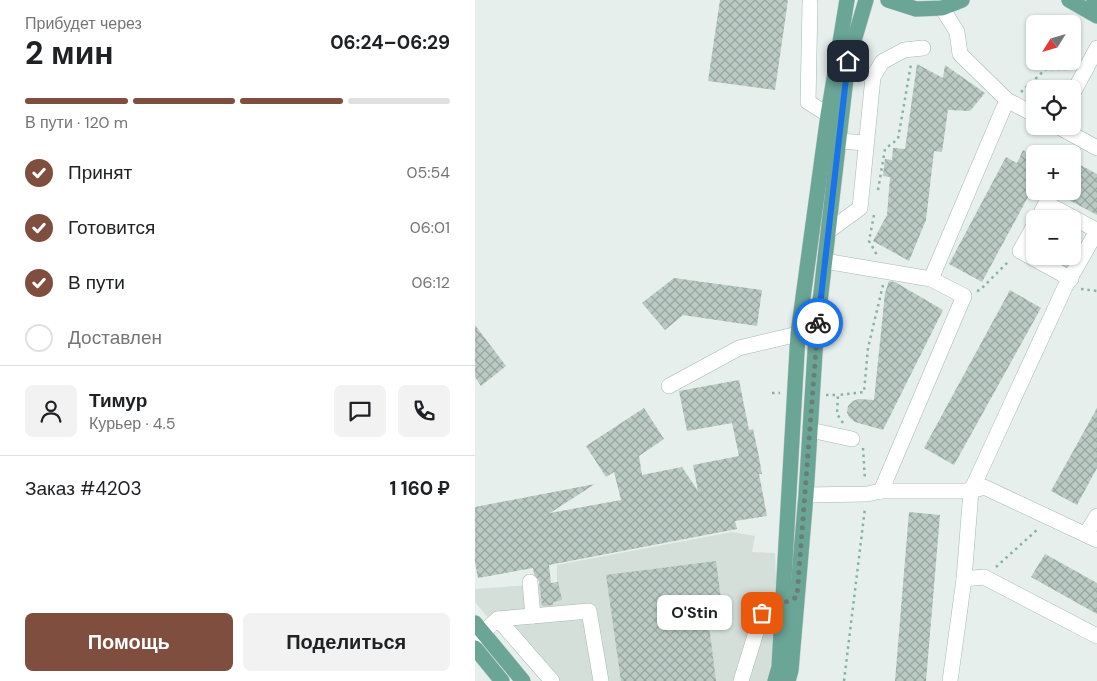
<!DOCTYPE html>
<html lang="ru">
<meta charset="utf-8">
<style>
:root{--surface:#fff;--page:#f2f2f2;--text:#202124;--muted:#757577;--line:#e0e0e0;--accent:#7f4e3f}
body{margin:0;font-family:"DM Sans",sans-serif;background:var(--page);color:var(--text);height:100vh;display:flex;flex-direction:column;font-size:19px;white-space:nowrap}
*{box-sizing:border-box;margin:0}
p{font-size:16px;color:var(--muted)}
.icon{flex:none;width:28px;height:28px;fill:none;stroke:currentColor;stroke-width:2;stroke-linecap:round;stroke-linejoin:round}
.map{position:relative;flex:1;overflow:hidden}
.drawer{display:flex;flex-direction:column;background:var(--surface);width:475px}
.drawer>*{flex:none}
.needle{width:32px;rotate:233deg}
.fabs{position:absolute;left:551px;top:15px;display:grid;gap:10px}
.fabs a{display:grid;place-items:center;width:55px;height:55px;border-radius:8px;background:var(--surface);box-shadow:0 1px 4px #0004;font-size:25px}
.pin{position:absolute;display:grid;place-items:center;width:42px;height:42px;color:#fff;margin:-21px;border-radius:10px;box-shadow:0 2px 8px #0006}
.courier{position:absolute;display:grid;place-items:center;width:50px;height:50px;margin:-25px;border:4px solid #1a73e8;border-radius:50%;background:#fff;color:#222;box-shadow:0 1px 6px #0007}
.bubble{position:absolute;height:35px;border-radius:8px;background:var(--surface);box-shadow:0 1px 4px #0004;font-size:16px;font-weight:700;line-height:35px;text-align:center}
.headline em{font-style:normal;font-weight:700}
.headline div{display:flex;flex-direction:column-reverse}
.headline{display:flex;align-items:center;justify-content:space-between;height:85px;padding:0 25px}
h1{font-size:32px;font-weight:700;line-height:38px}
.bar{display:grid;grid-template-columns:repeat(4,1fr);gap:8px 5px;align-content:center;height:60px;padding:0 25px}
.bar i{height:6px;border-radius:4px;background:var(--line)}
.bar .active{background:var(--accent)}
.bar p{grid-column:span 4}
.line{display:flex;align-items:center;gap:12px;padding:0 25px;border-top:1px solid var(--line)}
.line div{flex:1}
.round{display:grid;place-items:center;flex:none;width:52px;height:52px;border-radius:8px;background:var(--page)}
ol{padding:0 25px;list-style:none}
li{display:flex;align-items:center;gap:15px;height:55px}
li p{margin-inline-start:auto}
li .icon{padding:5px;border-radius:50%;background:var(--accent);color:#fff;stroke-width:4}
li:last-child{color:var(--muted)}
li i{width:28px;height:28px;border:2px solid var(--line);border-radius:50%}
.primary-button{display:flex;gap:10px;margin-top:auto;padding:10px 25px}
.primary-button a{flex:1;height:58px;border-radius:8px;background:var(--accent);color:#fff;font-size:20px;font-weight:700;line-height:58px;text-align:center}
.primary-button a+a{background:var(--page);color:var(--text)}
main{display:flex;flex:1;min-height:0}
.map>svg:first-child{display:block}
</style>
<main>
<section class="drawer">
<div class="headline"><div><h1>2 мин</h1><p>Прибудет через</p></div><em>06:24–06:29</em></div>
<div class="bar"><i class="active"></i><i class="active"></i><i class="active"></i><i></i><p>В пути · 120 m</p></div>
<ol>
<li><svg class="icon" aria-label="check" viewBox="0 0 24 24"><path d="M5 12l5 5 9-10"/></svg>Принят<p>05:54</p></li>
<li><svg class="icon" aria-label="check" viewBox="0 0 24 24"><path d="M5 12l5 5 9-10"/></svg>Готовится<p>06:01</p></li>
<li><svg class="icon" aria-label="check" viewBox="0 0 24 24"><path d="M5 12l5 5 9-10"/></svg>В пути<p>06:12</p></li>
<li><i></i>Доставлен</li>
</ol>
<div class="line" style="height:90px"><a class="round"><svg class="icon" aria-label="person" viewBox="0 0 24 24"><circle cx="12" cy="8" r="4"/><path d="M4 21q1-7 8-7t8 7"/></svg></a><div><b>Тимур</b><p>Курьер · 4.5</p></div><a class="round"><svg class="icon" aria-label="chat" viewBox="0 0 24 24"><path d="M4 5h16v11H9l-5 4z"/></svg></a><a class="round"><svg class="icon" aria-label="phone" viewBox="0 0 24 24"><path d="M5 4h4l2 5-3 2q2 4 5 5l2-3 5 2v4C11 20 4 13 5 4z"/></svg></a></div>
<div class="line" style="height:65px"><div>Заказ #4203</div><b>1 160 ₽</b></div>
<div class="primary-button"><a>Помощь</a><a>Поделиться</a></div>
</section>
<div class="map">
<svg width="622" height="681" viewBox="0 0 622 681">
<defs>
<pattern id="park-dots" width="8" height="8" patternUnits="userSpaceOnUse" patternTransform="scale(1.25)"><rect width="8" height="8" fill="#bfe0c8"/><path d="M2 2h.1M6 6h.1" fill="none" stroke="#a4c1ad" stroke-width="1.8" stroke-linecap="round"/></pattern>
<pattern id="building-cross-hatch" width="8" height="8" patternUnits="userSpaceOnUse" patternTransform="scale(1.25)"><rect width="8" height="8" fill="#bbcac4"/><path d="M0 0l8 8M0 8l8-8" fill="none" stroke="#98a6a0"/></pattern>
</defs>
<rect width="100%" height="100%" fill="#e6efeb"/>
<polygon fill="#d4dfda" points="257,532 280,536 277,552 300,553 303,632 292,681 66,681 0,602 0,589 82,583 82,565"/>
<polygon fill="url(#park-dots)" points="598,237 607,242 592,269 569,256 598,256"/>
<g fill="url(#building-cross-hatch)">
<polygon points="245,0 313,0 300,90 233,81"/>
<polygon points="442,64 468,78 470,65 510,93 495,111 473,110 467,152 459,151 451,220 434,261 398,241 412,215 415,177 408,176 410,159 417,160 418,148 430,149"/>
<polygon points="548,150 560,157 560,184 507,282 474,264 531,157 542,163"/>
<polygon points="598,161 622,174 622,215 577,191 598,191"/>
<polygon points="199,278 287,290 282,326 208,315 190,330 167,303"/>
<polygon points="414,281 420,282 468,310 408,430 380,422 375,418 372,413 373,406 378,401 383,399 399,400 410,293"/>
<polygon points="535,290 566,308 479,465 449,448"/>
<polygon points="0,325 31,366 6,386 0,377"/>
<polygon points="264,380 274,430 278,429 283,452 287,474 284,474 292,516 260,521 262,529 74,565 76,583 83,582 87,600 78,602 78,605 67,606 64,581 59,574 58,568 3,578 0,563 0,507 120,484 75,513 146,500 139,472 131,477 111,446 169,408 189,439 164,456 167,475 207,467 223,491 218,465 264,456 257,423 212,431 204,391"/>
<polygon points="622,408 622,468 602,505 576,491"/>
<polygon points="434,512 465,515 451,681 420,681"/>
<polygon points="570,554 622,583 622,614 556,577"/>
<polygon points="241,561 249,622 234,625 241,681 146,681 131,575"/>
</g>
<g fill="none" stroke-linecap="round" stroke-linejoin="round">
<g stroke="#a8b8b2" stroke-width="16">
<g id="minor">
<polyline points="335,3 333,102 363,121"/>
<polyline points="467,8 482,32 485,54 532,100"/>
<polyline points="598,93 622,48"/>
<polyline points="582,126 622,148"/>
<polyline points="365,141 391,143"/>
<polyline points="563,219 571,203 621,230"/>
<polyline points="560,224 545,251 596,279"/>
<polyline points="355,230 385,208 398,77 407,62 429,50 448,48"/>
<polyline points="350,261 456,279"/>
<polyline points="194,386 264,348 323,334 341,336"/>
<polyline points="335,430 377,439"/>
<polyline points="406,491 489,296 456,279 532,100 560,115"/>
<polyline points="331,495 392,494 406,491 496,491 509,487 622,540"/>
<polyline points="611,534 622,516"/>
<polyline points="489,579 509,577 622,636"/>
<polyline points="55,582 58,616"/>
<polyline points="23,619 77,681"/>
<polyline points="0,639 23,619 114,611 126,681"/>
<polyline points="266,681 287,613 318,599"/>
<polyline points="475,681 489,579 496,491 590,287 622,231"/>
</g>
</g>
<g stroke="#c2cac8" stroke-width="16">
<g id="major">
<polyline points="413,0 441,9 467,8 487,0"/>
<polyline points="594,0 622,16"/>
<polyline points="619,0 622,2"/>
<polyline points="0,623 48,681"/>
<polyline points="0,648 27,681"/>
<polyline points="300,681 304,667 323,334 353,115 372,0"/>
<polyline points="313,681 316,670 331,495 341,336 373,61 391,0"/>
</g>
</g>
<g stroke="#86b3a5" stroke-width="2.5" stroke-dasharray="2.5 4" stroke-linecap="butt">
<polyline points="546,92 571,69 595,69"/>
<polyline points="403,190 410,149 423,139 436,64"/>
<polyline points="399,215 394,241 402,255"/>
<polyline points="606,289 622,291"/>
<polyline points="502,291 505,290 534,261"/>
<polyline points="297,393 305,393"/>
<polyline points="351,395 363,395"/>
<polyline points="368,423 362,414 363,395 389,392 393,348 408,285"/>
<polyline points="388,448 390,480"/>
<polyline points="521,567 563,529"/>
<polyline points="369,681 390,508"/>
</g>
<use href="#minor" stroke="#fff" stroke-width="15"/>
<use href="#major" stroke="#6aa596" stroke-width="15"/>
</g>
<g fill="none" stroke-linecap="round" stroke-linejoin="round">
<polyline stroke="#687f78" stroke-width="5" stroke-dasharray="0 9" points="287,613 322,597 343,323"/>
<polyline stroke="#1a73e8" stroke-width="6" points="343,323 373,61"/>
</g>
</svg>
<div class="fabs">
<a><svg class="needle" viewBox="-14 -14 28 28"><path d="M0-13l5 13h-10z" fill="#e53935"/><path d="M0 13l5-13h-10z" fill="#757577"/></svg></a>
<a><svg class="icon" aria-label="locate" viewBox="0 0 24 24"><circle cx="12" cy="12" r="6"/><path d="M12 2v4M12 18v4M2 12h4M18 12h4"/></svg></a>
<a>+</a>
<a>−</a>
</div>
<div class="pin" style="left:287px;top:613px;background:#ea580c"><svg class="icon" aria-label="bag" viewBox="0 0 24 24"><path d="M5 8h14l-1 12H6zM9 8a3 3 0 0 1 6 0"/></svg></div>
<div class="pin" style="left:373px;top:61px;background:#1f2937"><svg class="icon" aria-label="home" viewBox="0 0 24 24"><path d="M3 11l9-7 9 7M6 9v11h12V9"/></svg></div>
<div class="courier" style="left:343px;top:323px"><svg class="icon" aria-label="bike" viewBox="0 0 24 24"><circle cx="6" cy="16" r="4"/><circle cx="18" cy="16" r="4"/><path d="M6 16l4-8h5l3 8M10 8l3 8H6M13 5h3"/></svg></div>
<div class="bubble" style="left:182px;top:595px;width:75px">O'Stin</div>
</div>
</main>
